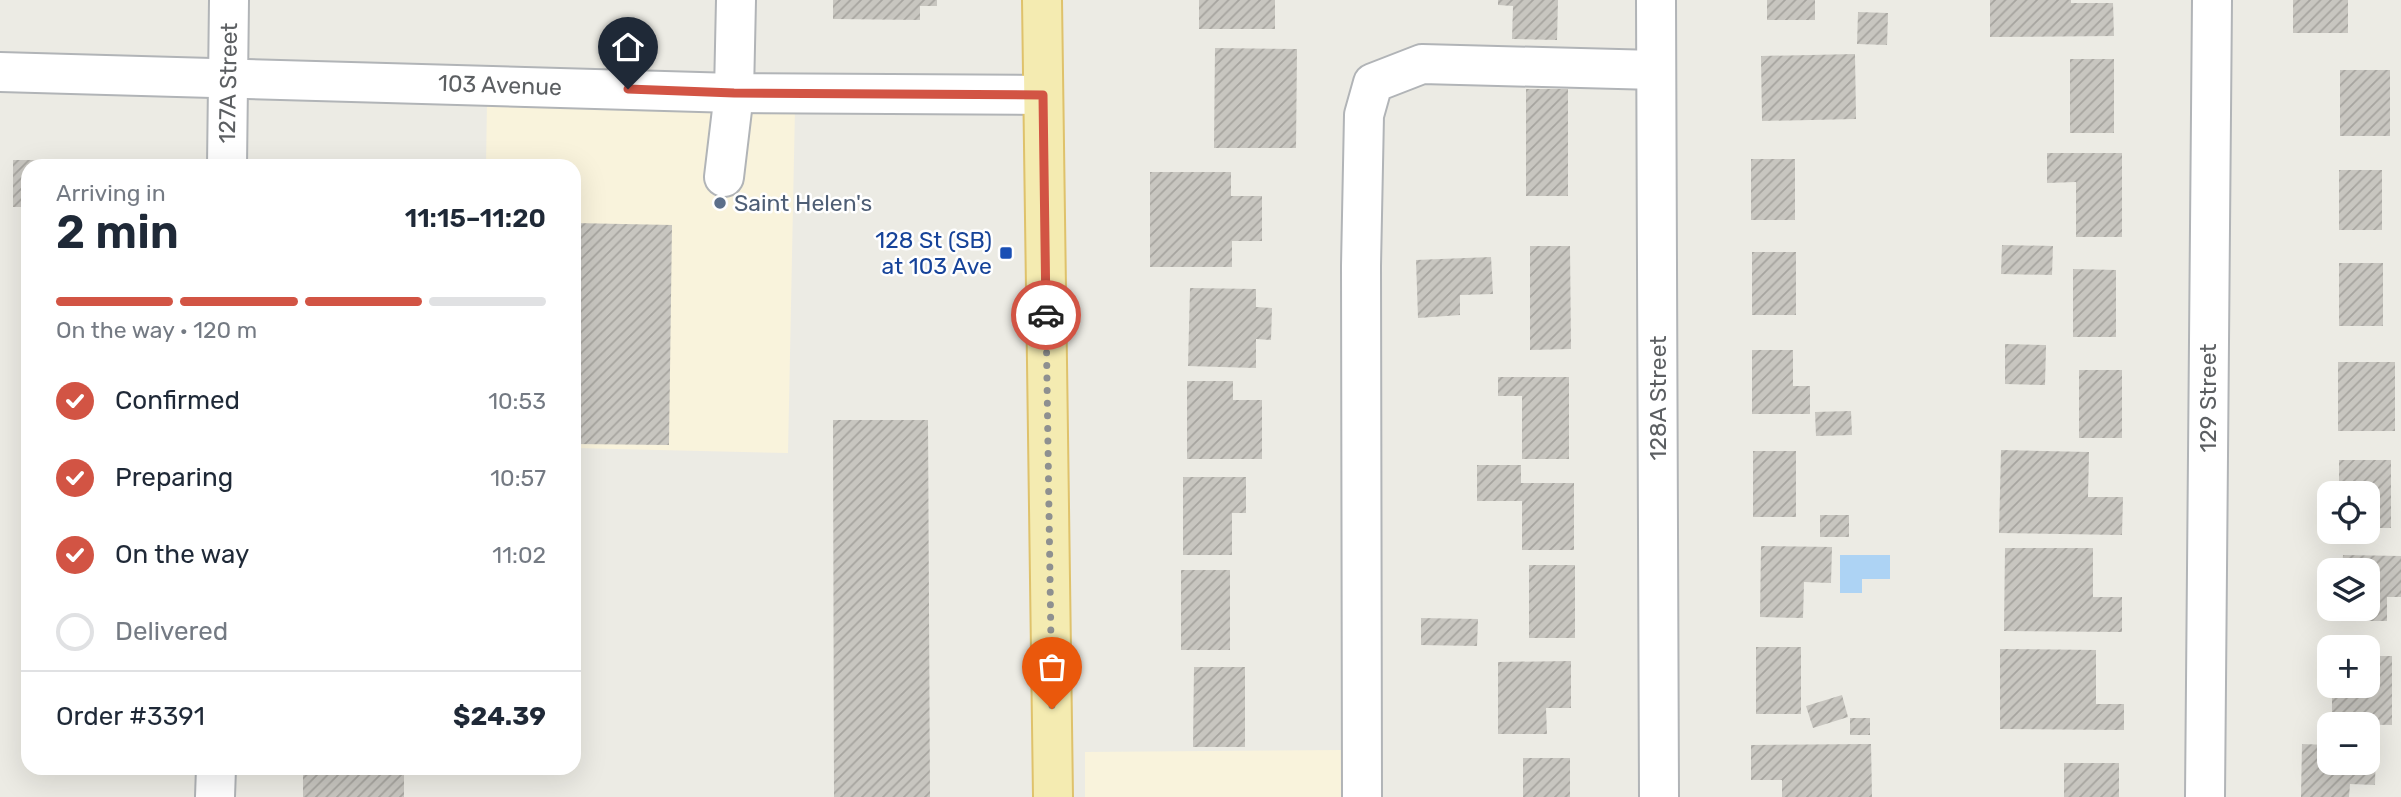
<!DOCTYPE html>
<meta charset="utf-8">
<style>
:root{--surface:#fff;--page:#f2f2f3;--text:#1f2937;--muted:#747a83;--line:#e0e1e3;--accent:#d25444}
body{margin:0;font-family:Rubik,sans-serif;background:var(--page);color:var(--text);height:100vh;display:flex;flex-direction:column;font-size:26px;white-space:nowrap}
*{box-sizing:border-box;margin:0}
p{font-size:23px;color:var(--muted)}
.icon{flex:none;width:38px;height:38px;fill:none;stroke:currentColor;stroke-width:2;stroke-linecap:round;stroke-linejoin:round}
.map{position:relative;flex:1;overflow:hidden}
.details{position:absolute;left:21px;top:159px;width:560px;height:616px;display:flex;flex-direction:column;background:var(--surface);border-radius:21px;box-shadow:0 7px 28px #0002}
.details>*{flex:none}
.controls{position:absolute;left:2317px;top:481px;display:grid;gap:14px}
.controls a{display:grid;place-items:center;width:63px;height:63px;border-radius:14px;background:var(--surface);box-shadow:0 7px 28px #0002;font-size:35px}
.pin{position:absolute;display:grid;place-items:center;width:60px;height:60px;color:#fff;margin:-72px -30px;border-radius:50% 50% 50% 0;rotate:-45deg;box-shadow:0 0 7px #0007}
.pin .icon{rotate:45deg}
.courier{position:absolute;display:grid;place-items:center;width:70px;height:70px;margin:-35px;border:5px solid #d25444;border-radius:50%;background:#fff;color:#222;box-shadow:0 2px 9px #0007}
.summary em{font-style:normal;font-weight:600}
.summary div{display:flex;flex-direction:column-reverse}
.summary{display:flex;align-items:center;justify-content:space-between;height:119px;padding:0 35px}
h1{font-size:46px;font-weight:600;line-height:52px}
.bar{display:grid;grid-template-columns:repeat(4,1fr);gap:10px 7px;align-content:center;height:84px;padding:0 35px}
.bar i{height:9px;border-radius:5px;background:var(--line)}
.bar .active{background:var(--accent)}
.bar p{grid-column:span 4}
.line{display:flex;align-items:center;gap:18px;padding:0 35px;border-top:2px solid var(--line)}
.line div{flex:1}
ol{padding:0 35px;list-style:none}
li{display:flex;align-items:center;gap:21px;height:77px}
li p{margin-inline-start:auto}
li .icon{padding:7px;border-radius:50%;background:var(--accent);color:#fff;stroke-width:4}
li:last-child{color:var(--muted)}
li i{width:38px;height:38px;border:4px solid var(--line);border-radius:50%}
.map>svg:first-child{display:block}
</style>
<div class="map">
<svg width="2401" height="797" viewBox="0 0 2401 797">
<defs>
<pattern id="building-hatch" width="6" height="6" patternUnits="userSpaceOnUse" patternTransform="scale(1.75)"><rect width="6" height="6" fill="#c8c6c0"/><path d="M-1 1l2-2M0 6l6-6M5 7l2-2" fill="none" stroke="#a6a49f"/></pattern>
</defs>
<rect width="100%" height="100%" fill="#ecebe4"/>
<g fill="#f9f3dc">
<polygon points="487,102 795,108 788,453 574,448 574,166 486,166"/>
<polygon points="1344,750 1344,797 1085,797 1085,752"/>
</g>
<polygon fill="#add3f4" points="1840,555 1890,555 1890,579 1862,579 1862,593 1840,593"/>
<g fill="url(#building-hatch)">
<polygon points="833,0 937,0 937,6 920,6 920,20 833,19"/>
<rect x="1199" y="0" width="76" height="29"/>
<polygon points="1498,0 1558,0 1557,40 1512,39 1513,6 1498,5"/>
<rect x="1767" y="0" width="48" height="20"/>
<polygon points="1990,0 2071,0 2071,3 2113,3 2114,36 1990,37"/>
<rect x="2293" y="0" width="55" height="33"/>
<polygon points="1858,12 1888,13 1887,45 1857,44"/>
<polygon points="1215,48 1297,49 1296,148 1214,148"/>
<polygon points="1855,54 1856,119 1762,121 1761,56"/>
<rect x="2070" y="59" width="44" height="74"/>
<rect x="2340" y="70" width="50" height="66"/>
<rect x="1526" y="89" width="42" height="107"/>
<polygon points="2047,153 2122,153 2122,237 2076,237 2076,182 2047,183"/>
<rect x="1751" y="159" width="44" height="61"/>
<polygon points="13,160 113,160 113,166 28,166 28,207 13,207"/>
<rect x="2339" y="170" width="43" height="60"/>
<polygon points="1150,172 1231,172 1231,196 1262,196 1262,241 1232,241 1232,267 1150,267"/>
<polygon points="574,223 672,225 669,445 574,444"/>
<polygon points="2002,245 2053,246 2052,275 2001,274"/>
<polygon points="1530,246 1570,246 1571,349 1530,350"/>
<rect x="1752" y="252" width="44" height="63"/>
<polygon points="1491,257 1493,294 1460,295 1460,315 1418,318 1416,260"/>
<rect x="2339" y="263" width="44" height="63"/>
<polygon points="2073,269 2116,270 2116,337 2073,337"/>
<polygon points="1190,288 1256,289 1256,307 1272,308 1271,340 1256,339 1256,368 1188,366"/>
<polygon points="2005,344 2046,345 2045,385 2005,384"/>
<polygon points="1752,350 1793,350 1793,386 1810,386 1810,414 1752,414"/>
<rect x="2338" y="362" width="57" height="69"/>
<rect x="2079" y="370" width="43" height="68"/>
<polygon points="1498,377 1569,377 1569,459 1522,459 1522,396 1498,396"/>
<polygon points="1187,381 1233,381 1233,400 1262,400 1262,459 1187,459"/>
<polygon points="1851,411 1852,435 1816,436 1815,412"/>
<polygon points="833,420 928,420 930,797 834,797"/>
<polygon points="2001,450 2089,452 2088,497 2123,497 2122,535 1999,533"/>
<rect x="1753" y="451" width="43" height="66"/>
<polygon points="2339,460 2391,460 2391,528 2368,528 2368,494 2339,494"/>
<polygon points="1477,465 1521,465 1521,483 1574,483 1574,550 1522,550 1522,501 1477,501"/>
<polygon points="1183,477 1246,477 1246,513 1232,513 1232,555 1183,555"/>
<rect x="1820" y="515" width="29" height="22"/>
<polygon points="1761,546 1832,547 1831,583 1804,582 1803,618 1760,617"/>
<polygon points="2005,548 2093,548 2093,597 2122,597 2122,632 2004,631"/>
<polygon points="2343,555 2401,556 2401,597 2387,597 2387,621 2342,621 2342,609 2368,609 2368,570 2342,570"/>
<rect x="1529" y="565" width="46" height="73"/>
<rect x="1181" y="570" width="49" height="80"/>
<polygon points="1421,618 1478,619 1477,646 1421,645"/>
<rect x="1756" y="647" width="45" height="67"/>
<polygon points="2000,649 2096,650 2096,704 2124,704 2124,730 2000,729"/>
<polygon points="2368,656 2392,656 2392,725 2332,724 2332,686 2368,686"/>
<polygon points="1571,661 1571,708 1546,708 1547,734 1498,734 1498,662"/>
<polygon points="1194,667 1245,667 1245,747 1193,747"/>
<polygon points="1842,695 1848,717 1813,728 1806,706"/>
<rect x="1850" y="718" width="20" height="17"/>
<polygon points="1871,744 1872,797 1782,797 1782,780 1751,780 1751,745"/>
<polygon points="2302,744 2329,745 2329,763 2368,763 2368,746 2376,746 2375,785 2350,784 2349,797 2301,797"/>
<rect x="1523" y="758" width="47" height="39"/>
<rect x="2064" y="763" width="55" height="34"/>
<rect x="303" y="768" width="101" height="29"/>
</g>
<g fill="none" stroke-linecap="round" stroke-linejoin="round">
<g stroke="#b1b4b7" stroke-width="42">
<g id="minor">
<polyline points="1656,0 1659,797"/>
<polyline points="0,72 734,93 1043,95"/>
<polyline points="227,166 229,0"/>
<polyline points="724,177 734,93 736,0"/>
<polyline points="215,797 216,768"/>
<polyline points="1362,797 1361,266 1364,115 1373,83 1422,64 1656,70"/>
<polyline points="2205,797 2212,0"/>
</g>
</g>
<g stroke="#dfc26b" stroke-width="42">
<polyline id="major" points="1042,0 1053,797"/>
</g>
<use href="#minor" stroke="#fff" stroke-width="38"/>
<use href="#major" stroke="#f4ebb1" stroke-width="38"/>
</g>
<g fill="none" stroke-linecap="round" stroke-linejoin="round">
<polyline stroke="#8e9090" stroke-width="7" stroke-dasharray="0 12.6" points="1046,315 1052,709"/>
<polyline stroke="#d25444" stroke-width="9" points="628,89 734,93 1043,95 1046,315"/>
</g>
<circle fill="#5c6f8a" stroke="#fff" stroke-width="2.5" cx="720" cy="203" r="7"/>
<rect fill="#1a4fb4" stroke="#fff" stroke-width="2.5" x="999" y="246" width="14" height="14" rx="3.5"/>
<g text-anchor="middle" stroke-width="5" stroke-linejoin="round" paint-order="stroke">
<g font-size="23" fill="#5c5f62" stroke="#fff">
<text transform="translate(228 83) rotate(-89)" y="8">127A Street</text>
<text transform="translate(500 85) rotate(2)" y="8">103 Avenue</text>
<text transform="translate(1658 398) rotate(-90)" y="8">128A Street</text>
<text transform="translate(2208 398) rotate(-90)" y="8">129 Street</text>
</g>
<g font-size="23" fill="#4e5e75" stroke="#fff" text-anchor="start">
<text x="734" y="211">Saint Helen's</text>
</g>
<g font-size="23" fill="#164399" stroke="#fff" text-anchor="end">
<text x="992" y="248">128 St (SB)<tspan x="992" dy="26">at 103 Ave</tspan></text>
</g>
</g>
</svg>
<div class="controls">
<a><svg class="icon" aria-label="locate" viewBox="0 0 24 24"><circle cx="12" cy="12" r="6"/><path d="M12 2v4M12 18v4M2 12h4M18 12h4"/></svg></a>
<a><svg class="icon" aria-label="layers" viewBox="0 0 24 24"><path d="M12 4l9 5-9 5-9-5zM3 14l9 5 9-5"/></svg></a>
<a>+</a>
<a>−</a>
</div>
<div class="pin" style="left:1052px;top:709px;background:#ea580c"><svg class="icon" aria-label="bag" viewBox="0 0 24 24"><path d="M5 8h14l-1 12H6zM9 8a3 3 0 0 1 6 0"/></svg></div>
<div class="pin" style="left:628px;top:89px;background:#1f2937"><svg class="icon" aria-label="home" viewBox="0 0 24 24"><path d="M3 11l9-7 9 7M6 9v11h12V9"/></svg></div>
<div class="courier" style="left:1046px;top:315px"><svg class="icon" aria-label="car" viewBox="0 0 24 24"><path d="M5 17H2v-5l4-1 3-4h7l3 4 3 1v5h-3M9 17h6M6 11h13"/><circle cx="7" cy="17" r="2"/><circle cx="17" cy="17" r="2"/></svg></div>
<section class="details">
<div class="summary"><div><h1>2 min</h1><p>Arriving in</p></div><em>11:15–11:20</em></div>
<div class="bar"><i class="active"></i><i class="active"></i><i class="active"></i><i></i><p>On the way · 120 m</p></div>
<ol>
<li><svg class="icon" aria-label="check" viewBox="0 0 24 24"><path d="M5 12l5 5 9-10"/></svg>Confirmed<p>10:53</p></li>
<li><svg class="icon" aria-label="check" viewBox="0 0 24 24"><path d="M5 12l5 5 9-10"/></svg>Preparing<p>10:57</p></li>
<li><svg class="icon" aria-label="check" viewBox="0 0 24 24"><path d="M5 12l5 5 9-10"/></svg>On the way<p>11:02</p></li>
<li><i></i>Delivered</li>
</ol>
<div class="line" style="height:91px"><div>Order #3391</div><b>$24.39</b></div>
</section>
</div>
